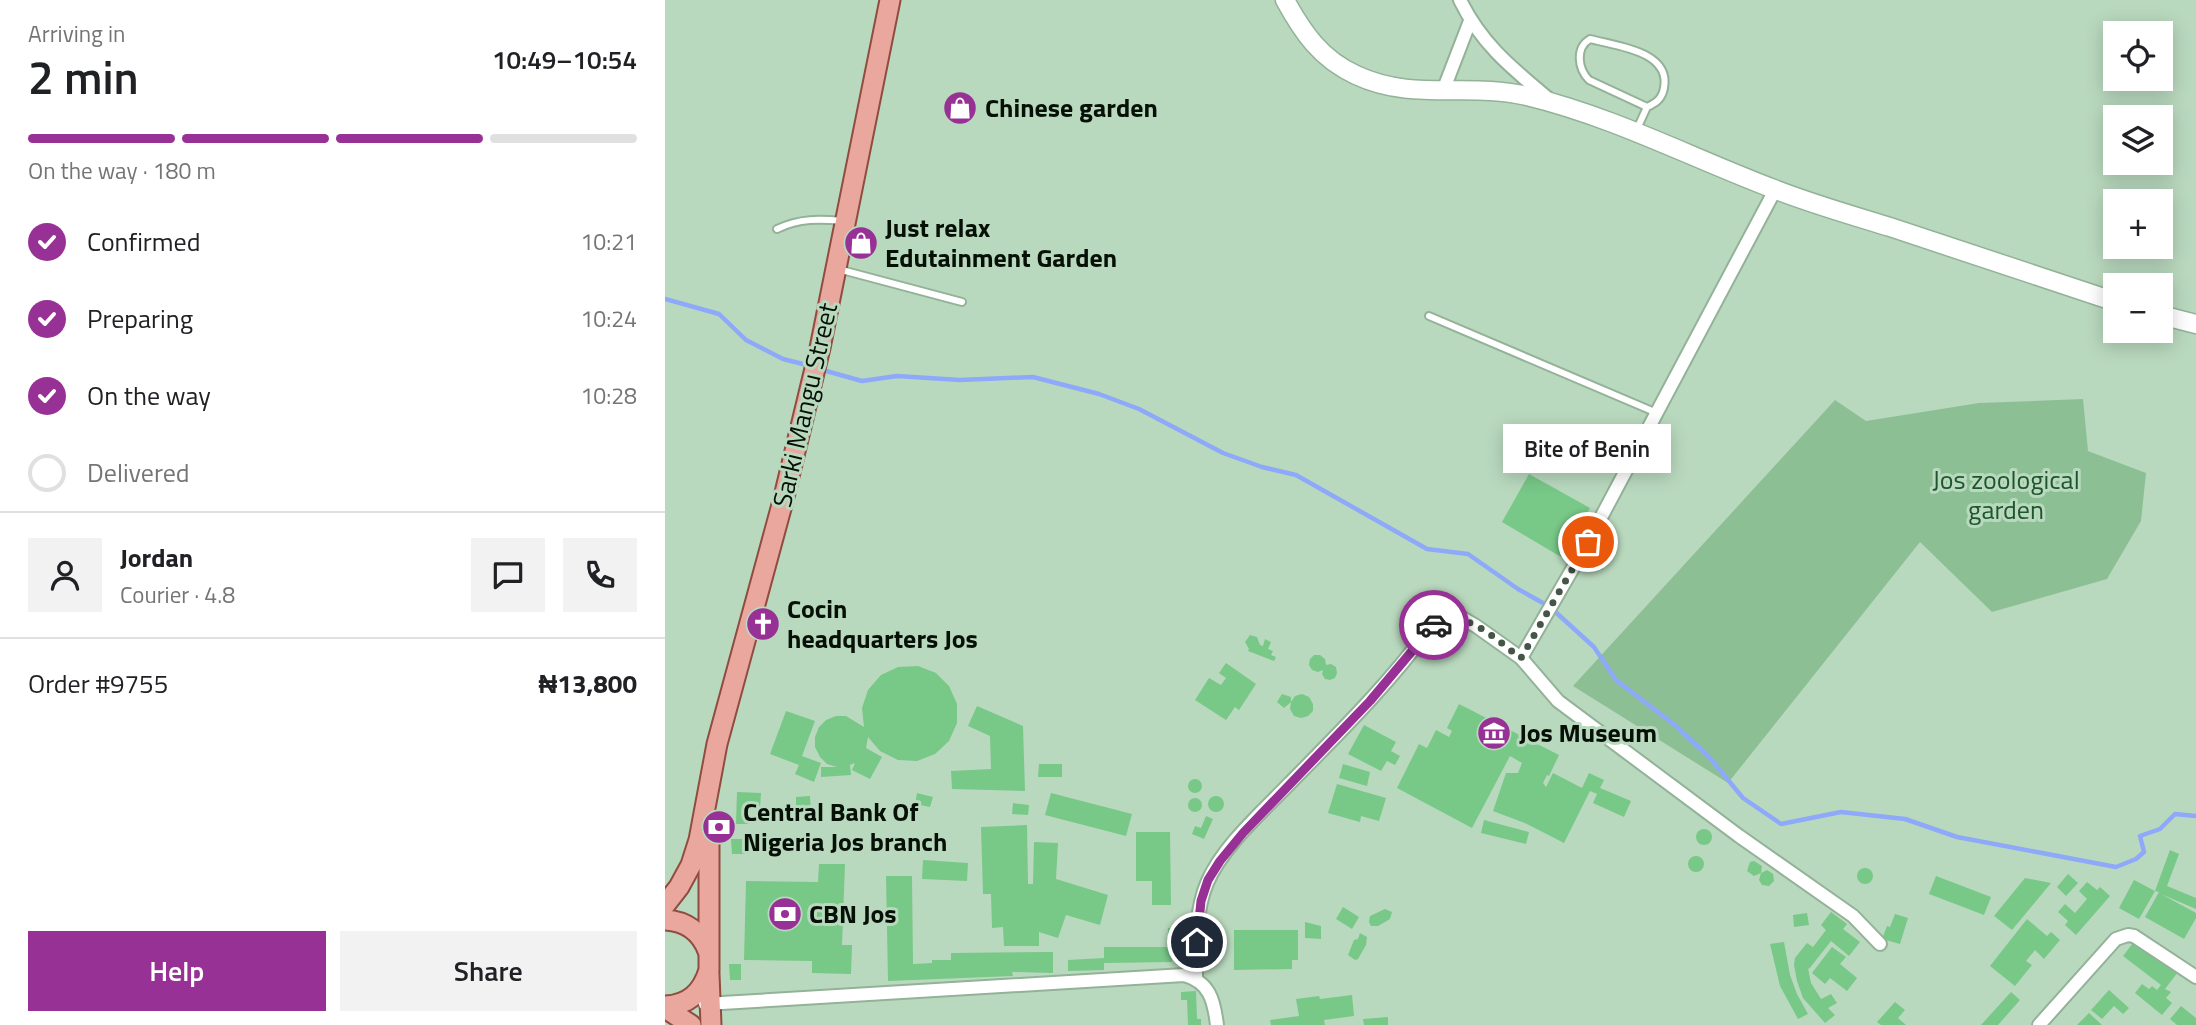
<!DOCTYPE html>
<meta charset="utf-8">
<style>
:root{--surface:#fff;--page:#f2f2f2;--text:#202124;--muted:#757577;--line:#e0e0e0;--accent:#983195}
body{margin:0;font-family:"Titillium Web",sans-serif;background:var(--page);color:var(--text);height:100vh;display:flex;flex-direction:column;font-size:26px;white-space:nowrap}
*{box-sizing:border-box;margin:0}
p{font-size:23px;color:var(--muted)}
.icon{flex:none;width:38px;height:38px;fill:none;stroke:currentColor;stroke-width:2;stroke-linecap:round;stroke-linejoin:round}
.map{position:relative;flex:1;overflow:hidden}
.side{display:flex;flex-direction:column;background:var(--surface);width:665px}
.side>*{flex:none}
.buttons{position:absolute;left:1438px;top:21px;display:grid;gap:14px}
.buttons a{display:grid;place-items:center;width:70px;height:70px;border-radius:0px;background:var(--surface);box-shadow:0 4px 18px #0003;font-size:35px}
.pin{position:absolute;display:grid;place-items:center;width:60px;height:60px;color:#fff;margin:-30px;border:4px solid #fff;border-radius:50%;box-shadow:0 2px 7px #0007}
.courier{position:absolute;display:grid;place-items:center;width:70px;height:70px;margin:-35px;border:5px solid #983195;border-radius:50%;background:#fff;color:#222;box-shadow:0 2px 9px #0007}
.bubble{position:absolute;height:49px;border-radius:0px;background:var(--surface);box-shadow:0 4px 18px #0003;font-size:23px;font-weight:600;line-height:49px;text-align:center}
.head em{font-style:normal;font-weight:600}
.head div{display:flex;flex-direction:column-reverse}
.head{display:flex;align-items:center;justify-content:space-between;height:119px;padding:0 28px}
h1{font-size:46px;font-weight:600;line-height:52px}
.bar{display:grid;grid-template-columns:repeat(4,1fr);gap:10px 7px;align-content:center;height:84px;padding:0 28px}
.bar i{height:9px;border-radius:5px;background:var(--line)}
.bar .active{background:var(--accent)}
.bar p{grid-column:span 4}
.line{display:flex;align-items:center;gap:18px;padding:0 28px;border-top:2px solid var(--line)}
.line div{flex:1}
.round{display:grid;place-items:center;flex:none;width:74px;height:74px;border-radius:0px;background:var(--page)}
ol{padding:0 28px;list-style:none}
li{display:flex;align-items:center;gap:21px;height:77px}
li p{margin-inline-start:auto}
li .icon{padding:7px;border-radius:50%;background:var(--accent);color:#fff;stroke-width:4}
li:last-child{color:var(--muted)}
li i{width:38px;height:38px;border:4px solid var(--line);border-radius:50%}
.button{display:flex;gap:14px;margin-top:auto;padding:14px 28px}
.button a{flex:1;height:80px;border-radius:0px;background:var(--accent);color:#fff;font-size:28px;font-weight:600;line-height:80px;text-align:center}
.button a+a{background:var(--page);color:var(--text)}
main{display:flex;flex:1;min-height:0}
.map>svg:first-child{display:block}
</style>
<main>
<section class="side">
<div class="head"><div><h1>2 min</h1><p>Arriving in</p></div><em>10:49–10:54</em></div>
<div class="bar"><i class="active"></i><i class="active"></i><i class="active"></i><i></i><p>On the way · 180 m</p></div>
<ol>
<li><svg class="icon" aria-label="check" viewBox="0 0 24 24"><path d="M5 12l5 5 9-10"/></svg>Confirmed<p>10:21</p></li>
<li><svg class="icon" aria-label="check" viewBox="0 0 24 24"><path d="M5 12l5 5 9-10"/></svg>Preparing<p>10:24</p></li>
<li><svg class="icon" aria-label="check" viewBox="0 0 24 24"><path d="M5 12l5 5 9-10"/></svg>On the way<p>10:28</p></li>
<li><i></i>Delivered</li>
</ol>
<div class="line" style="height:126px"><a class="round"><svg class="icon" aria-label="person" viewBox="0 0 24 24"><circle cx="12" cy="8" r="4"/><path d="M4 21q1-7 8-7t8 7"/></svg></a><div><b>Jordan</b><p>Courier · 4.8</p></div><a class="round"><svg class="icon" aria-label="chat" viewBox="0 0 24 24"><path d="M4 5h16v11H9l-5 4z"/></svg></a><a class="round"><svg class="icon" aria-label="phone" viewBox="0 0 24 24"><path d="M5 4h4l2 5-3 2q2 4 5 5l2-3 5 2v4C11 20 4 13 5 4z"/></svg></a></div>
<div class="line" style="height:91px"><div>Order #9755</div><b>₦13,800</b></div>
<div class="button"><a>Help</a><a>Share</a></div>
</section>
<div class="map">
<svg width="1531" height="1025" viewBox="0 0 1531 1025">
<rect width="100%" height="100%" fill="#b9d9be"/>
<polygon fill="#8dbf95" points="1418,399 1423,451 1481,473 1476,521 1442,579 1327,612 1255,542 1063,783 908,686 1170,400 1201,421 1314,403"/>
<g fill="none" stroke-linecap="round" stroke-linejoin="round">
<g stroke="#8ea9f9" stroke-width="4.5">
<polyline points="0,299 54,314 81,340 118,359 146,366"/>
<polyline points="154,369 197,381 232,376 295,380 368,377 434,394 474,409 558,453 597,467 631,475 762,549 803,554 853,589 885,607 929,647 951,680 1011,726 1045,758 1078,798 1116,824 1176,812 1240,819 1292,837 1451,867 1471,859 1479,852 1475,836 1495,829 1510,814 1531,816"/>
</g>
</g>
<g fill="#78c888">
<polygon points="864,474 925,508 896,557 837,522"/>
<polygon points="585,635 592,637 595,645 598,646 600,639 606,642 603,649 608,651 606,655 611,657 609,661 583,651 584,649 580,642"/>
<polygon points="649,655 655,655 660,659 661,665 666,664 671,667 672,673 670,678 665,680 660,679 657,674 658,670 653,672 647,670 644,665 645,659"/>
<polygon points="561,663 591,684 574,710 570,707 561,720 530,700 544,678 556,685 561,678 554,673"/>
<polygon points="253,666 271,673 284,686 292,704 292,723 284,741 270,754 252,761 233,760 215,751 203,737 201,748 217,757 205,779 187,770 190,763 185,765 186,775 156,777 156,767 172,767 162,764 155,757 150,747 150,737 154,727 161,720 171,716 181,716 199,727 197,708 203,690 216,675 233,667"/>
<polygon points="617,694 626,697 626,702 630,696 637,694 644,697 648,704 648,711 643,716 636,718 629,716 625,709 626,702 619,708 612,702"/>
<polygon points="794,704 894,755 884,776 882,775 878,783 881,787 888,773 917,788 924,773 939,780 935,788 966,801 959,817 928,803 932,794 925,791 899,843 862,824 828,811 841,773 853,773 857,763 845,756 807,828 732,788 754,744 762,748 771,730 784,737 787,731 782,728"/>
<polygon points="312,706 358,726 360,791 287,789 286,771 326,769 325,736 303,726"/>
<polygon points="121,711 150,721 137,756 156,763 149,782 130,774 134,765 105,754"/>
<polygon points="699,725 731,742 726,751 735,756 730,765 722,761 716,771 683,754"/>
<polygon points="374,764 397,764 397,777 373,777"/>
<polygon points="678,764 705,772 702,786 674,778"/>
<circle cx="530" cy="786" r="7"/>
<polygon points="672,784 721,798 714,821 696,816 695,822 663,813"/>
<polygon points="72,792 96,793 95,809 86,808 85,824 71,824"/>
<polygon points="252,793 268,797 265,807 250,804"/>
<polygon points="386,793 467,814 461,836 380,815"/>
<circle cx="551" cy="804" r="8"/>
<polygon points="145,796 146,810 131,810 131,797"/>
<circle cx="530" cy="805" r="7"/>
<polygon points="348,803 364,805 363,815 347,814"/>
<polygon points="541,816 548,819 539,839 527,834 530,826 536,828"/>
<polygon points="819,820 864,832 861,844 816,833"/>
<polygon points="362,825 363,884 368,884 369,842 393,843 391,879 443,895 435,925 401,915 393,938 374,932 374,946 339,946 338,927 327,928 326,894 318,894 316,827"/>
<circle cx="1039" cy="837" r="8"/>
<polygon points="471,832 505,832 506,905 487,905 487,881 471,881"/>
<polygon points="66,839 79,839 80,854 67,854"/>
<polygon points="1505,850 1514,854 1502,886 1531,898 1531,909 1496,894 1531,913 1531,918 1519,939 1480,917 1494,892 1490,891"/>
<circle cx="1031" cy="864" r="8"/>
<polygon points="258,860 303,863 302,881 257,879"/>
<polygon points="1089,861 1097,866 1096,873 1102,870 1108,874 1109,881 1104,886 1097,885 1094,880 1096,873 1089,876 1082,871 1085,862"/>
<polygon points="154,864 180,864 177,945 187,945 186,974 147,973 147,961 79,960 81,881 153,882"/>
<circle cx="1200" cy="876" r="8"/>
<polygon points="1403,874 1413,883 1401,896 1392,887"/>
<polygon points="221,876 247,876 248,964 267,963 267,960 286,960 286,953 388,952 388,973 347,972 348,976 223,981"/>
<polygon points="1271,876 1326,897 1319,915 1264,894"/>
<polygon points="1360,878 1386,883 1347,930 1329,916"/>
<polygon points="1469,880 1490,891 1474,919 1454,908"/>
<polygon points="1422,882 1432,890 1435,887 1445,896 1411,935 1400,925 1403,921 1393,912 1400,904 1410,913 1422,899 1414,891"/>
<polygon points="678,907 694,917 687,929 671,919"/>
<polygon points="720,909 727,912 725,919 713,926 706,926 704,922 705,916"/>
<polygon points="1166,912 1182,924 1178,929 1195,942 1184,956 1166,941 1144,969 1143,968 1146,983 1156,999 1166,994 1172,1003 1163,1008 1170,1015 1160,1023 1138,998 1132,981 1129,965 1130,958 1142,943 1148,947 1161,930 1156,925"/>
<polygon points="1142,913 1144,925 1129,927 1128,915"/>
<polygon points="1230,914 1243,918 1235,944 1217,939 1222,926 1225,927"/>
<polygon points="1362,919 1382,936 1386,932 1395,940 1379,959 1370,950 1361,961 1367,965 1350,986 1325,966"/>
<polygon points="640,922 656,926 656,939 640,938"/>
<rect x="503" y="928" width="12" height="16"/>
<polygon points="569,930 633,930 633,960 627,960 627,969 569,970"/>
<polygon points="695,933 702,937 701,945 693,959 690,960 683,955 689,940 693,939"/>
<polygon points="1471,939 1513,972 1500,989 1506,992 1501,998 1507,1003 1497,1015 1470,993 1477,984 1484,989 1487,986 1492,990 1496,985 1458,956"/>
<polygon points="1119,942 1125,975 1132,994 1143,1014 1133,1019 1115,986 1105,944"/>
<polygon points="439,947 507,947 507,962 439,963 439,970 403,971 403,960 439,958"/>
<polygon points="1167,947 1181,957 1175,964 1192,978 1182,991 1165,978 1160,984 1147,973"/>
<polygon points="64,964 76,964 76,980 65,980"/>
<polygon points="1444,990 1464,1008 1458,1014 1449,1006 1437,1019 1426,1010"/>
<polygon points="531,991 532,1019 536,1019 536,1025 523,1025 522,1000 516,1000 516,992"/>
<polygon points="1346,992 1355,1000 1333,1025 1316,1025"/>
<polygon points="687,995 689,1016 659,1020 660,1025 606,1025 605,1020 634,1016 631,999 654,996 655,999"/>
<polygon points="1230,1002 1240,1010 1233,1018 1241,1025 1216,1025 1212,1022"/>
<polygon points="1516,1006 1531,1018 1531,1025 1512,1025 1505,1019"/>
<polygon points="1424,1013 1437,1025 1412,1025"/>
<polygon points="723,1017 723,1025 699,1025 698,1019"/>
</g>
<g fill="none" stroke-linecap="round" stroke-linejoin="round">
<g stroke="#93b298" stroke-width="10">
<g id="lane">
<path d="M972,129L982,107C991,103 997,99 999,88C1006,51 951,46 925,39C910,48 913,69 924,80L982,107"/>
<path d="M112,229C135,218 154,219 179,221"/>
<polyline points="173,269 297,302"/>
<polyline points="764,316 992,413"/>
</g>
</g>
<g stroke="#93b298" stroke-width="16">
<g id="street">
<path d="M795,0C817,45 848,69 885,100"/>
<polyline points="778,91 805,21"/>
<polyline points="856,658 923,542 1110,190"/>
<path d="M531,978C531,947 530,911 542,883C557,847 597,812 624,784C673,734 723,685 764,629L776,621L788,618L799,619L811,626L856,658L893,701L1074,836L1188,916L1215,944"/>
<path d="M40,1004L519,975C545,982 549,1001 552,1025"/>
<polyline points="1374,1025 1451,939 1463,935 1469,936 1531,977"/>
</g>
</g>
<g stroke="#93b298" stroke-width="21">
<g id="secondary">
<path d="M620,0C638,33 656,59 691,75C748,102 804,82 862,96C949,117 1027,158 1109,189C1147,204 1186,215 1225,227C1300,252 1375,277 1451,302"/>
<polyline points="1496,315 1531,324"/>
</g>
</g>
<g stroke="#904c40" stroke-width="23">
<g id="primary">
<polyline points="0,905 14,887 26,865 34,840 52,744 118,501 155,348 225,0"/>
<path d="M0,920C21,921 36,932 43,951"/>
<polyline points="44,974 46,1025"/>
<path d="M0,1006C23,1005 37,993 44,970V825"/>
<polyline points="0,1008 26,1025"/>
</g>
</g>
<use href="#lane" stroke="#fff" stroke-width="6"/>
<use href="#street" stroke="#fff" stroke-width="12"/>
<use href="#secondary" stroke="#fff" stroke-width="18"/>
<use href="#primary" stroke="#e9a79e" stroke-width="19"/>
</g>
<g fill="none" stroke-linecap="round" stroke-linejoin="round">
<path stroke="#455647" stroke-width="7" stroke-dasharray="0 12.6" d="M769,625C798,604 833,642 856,658L923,542"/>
<polyline stroke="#983195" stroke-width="9" points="532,942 536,901 543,880 555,861 578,833 705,701 769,625"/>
</g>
<defs>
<g id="shop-disc" transform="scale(1.75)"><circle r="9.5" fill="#983195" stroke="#b9d9be"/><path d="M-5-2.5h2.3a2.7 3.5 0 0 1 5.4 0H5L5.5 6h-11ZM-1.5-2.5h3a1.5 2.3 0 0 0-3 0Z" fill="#fff"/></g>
<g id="church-disc" transform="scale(1.75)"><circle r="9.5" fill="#983195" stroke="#b9d9be"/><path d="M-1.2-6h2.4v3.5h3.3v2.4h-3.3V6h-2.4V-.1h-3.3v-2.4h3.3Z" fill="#fff"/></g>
<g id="museum-disc" transform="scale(1.75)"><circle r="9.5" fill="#983195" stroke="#b9d9be"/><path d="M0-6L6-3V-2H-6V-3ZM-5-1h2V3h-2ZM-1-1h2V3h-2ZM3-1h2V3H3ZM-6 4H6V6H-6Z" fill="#fff"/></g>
<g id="bank-disc" transform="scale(1.75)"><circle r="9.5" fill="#983195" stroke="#b9d9be"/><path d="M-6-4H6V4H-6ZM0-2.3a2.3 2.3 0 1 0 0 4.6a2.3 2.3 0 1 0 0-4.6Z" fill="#fff"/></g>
</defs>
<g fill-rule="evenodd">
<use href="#shop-disc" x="295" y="108"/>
<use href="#shop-disc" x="196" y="243"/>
<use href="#church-disc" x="98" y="624"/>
<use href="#museum-disc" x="829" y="733"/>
<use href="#bank-disc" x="54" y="827"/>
<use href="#bank-disc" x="120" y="914"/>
</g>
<g text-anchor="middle" stroke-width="6" stroke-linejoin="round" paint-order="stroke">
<g font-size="26" font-weight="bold" fill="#061007" stroke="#b9d9be" text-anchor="start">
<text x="320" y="117">Chinese garden</text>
<text x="220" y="237">Just relax<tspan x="220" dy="30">Edutainment Garden</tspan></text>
<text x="122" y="618">Cocin<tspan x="122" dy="30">headquarters Jos</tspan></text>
<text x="854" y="742">Jos Museum</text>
<text x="78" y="821">Central Bank Of<tspan x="78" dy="30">Nigeria Jos branch</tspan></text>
<text x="144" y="923">CBN Jos</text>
</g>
<g font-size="26" fill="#061007" stroke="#b9d9be">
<text transform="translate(140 405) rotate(-77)" y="9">Sarki Mangu Street</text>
</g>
<g font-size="26" fill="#1d562d" stroke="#b9d9be">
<text x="1341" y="489">Jos zoological<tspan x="1341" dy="30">garden</tspan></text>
</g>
</g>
</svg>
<div class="buttons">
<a><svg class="icon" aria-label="locate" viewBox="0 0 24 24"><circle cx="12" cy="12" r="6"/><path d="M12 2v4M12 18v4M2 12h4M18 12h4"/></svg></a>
<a><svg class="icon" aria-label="layers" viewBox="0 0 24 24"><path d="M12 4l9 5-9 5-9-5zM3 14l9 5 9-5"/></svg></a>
<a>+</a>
<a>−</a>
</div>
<div class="pin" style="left:923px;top:542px;background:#ea580c"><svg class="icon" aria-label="bag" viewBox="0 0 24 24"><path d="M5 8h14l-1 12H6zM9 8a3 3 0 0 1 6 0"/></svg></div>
<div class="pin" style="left:532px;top:942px;background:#1f2937"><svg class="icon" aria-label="home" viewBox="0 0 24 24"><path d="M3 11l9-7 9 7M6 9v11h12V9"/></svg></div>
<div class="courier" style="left:769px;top:625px"><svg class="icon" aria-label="car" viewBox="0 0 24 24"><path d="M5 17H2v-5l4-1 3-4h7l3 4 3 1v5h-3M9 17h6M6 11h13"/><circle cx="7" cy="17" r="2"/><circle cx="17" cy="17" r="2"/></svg></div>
<div class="bubble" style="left:838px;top:424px;width:168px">Bite of Benin</div>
</div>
</main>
